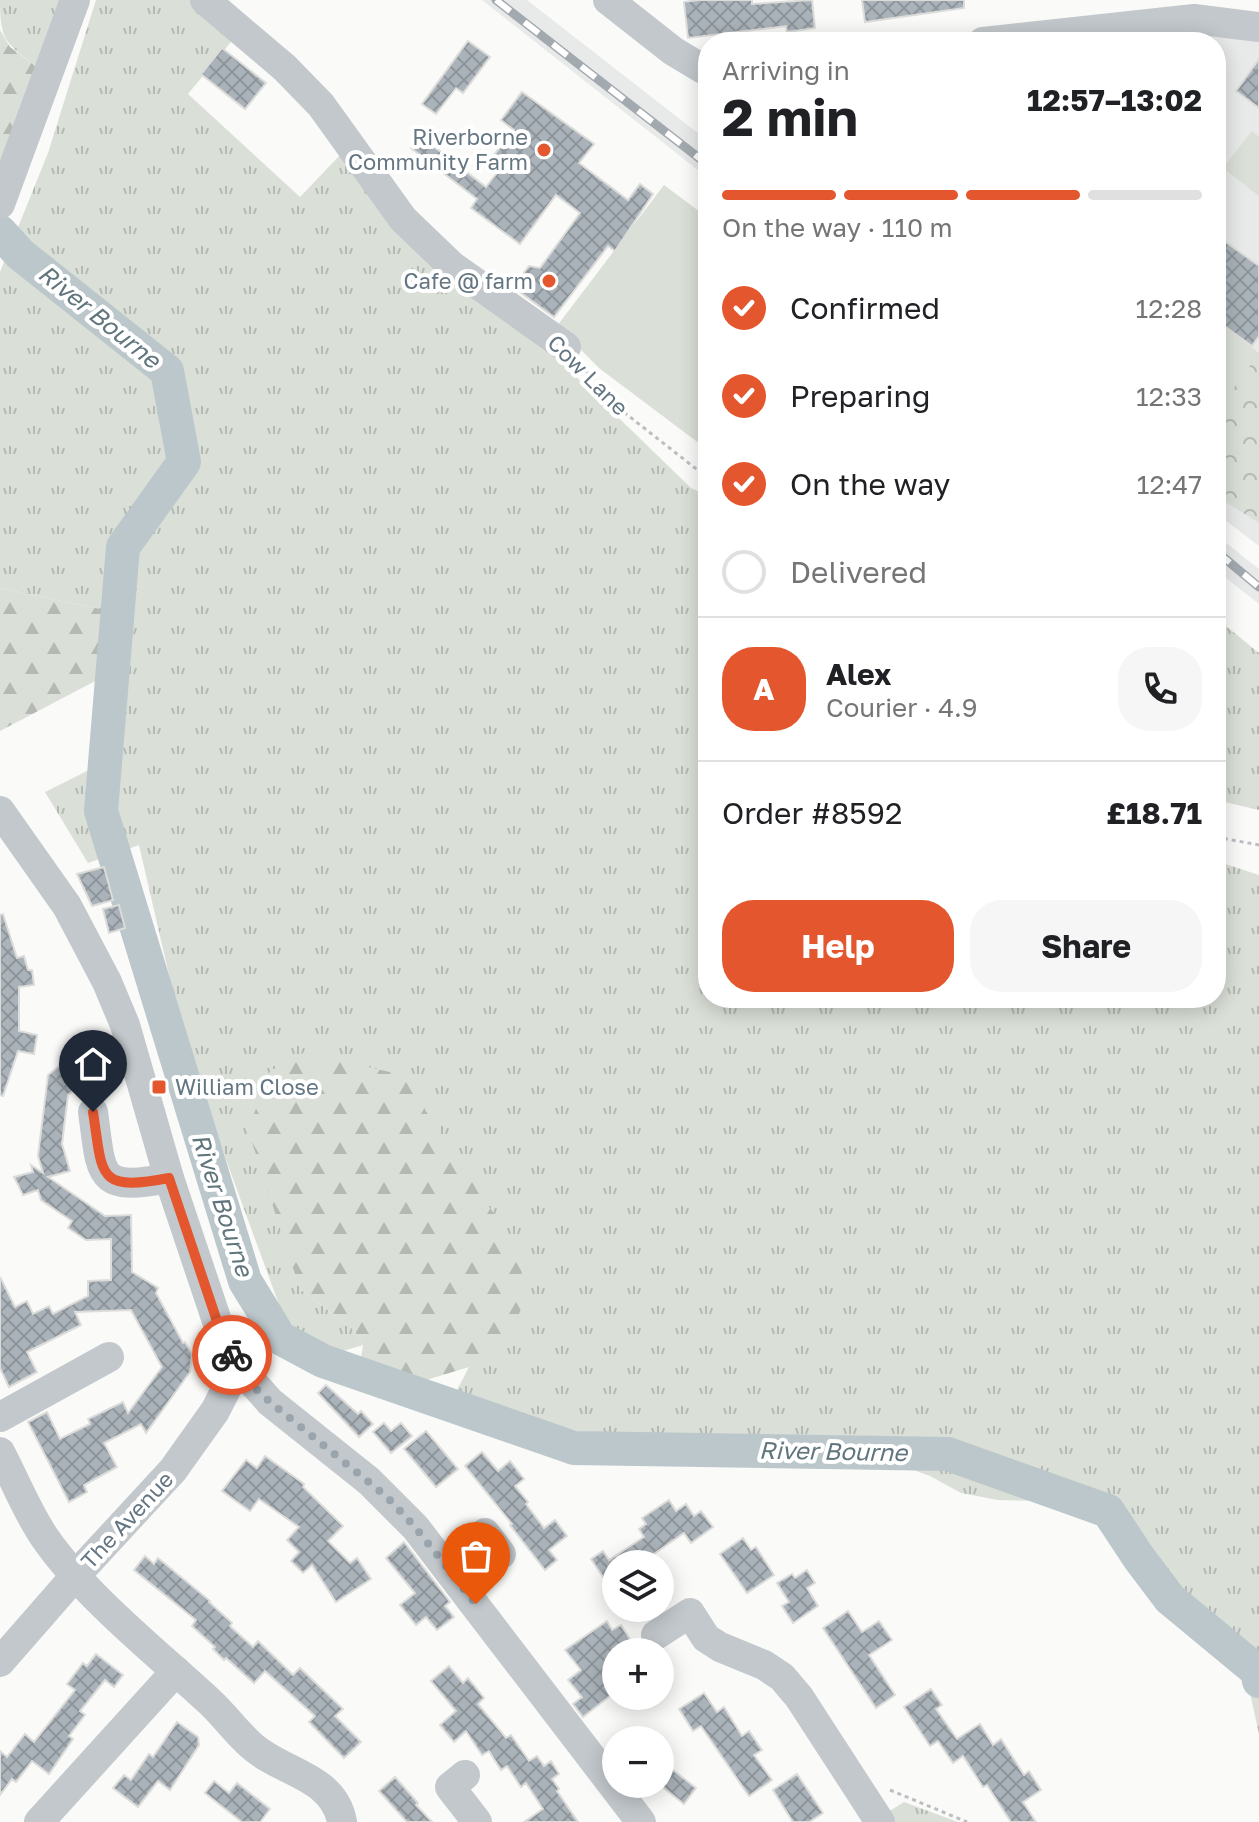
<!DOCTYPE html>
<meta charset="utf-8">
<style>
:root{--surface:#fff;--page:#f6f6f6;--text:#202124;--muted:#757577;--line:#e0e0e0;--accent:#e4572e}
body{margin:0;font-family:"Golos Text",sans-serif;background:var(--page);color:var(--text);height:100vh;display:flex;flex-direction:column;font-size:30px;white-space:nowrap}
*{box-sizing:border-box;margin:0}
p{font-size:26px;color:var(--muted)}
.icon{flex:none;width:44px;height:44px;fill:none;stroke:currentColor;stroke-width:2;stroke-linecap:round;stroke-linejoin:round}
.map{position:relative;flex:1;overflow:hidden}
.panel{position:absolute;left:698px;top:32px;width:528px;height:976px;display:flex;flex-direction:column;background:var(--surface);border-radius:32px;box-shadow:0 4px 20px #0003}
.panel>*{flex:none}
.buttons{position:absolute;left:602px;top:1550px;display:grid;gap:16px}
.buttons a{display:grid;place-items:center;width:72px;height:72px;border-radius:50%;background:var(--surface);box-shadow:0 4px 20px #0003;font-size:40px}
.pin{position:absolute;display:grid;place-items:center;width:68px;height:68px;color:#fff;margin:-82px -34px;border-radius:50% 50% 50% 0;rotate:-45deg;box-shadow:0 0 8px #0007}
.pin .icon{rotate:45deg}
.courier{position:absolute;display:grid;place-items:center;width:80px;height:80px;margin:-40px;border:6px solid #e4572e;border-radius:50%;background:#fff;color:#222;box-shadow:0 2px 10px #0007}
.summary em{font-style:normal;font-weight:700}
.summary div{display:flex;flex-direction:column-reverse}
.summary{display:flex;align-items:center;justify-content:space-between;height:136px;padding:0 24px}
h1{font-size:52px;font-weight:700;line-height:60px}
.bar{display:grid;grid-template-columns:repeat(4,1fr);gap:12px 8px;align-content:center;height:96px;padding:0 24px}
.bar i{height:10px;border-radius:6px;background:var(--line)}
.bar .on{background:var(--accent)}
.bar p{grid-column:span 4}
.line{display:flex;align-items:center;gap:20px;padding:0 24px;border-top:2px solid var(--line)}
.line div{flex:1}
.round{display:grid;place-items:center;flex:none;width:84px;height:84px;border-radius:32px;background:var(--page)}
ol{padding:0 24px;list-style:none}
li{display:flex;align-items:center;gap:24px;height:88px}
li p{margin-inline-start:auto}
li .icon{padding:8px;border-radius:50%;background:var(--accent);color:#fff;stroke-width:4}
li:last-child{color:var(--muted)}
li i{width:44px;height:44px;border:4px solid var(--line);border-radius:50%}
.primary-button{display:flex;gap:16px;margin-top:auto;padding:16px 24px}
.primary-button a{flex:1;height:92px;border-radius:32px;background:var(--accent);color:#fff;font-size:32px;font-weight:700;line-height:92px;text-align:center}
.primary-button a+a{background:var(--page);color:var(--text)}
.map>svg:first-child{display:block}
</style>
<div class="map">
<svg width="1259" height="1822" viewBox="0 0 1259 1822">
<defs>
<pattern id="grass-tufts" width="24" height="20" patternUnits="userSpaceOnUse" patternTransform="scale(2)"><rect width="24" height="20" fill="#dadfd7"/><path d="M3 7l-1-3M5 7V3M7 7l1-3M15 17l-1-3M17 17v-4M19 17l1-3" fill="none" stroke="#b4b9b4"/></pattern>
<pattern id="forest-firs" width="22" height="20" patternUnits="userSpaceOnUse" patternTransform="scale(2)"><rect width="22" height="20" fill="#dadfd7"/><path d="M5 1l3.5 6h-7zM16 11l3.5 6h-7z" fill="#b4b9b4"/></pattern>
<pattern id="park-crowns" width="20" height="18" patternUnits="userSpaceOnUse" patternTransform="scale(2)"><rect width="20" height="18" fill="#dadfd7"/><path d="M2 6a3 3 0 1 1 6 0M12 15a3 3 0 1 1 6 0" fill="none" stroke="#b4b9b4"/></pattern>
<pattern id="building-cross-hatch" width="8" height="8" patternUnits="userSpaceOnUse" patternTransform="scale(2)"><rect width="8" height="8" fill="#aab3b9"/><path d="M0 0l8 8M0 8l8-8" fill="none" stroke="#8e969c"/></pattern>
</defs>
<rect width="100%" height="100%" fill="#fafaf8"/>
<g fill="#e8e9e9">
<polygon points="482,0 527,0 708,141 708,178"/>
<polygon points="1181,30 1259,42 1259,546 1216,513 1216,42 1107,42"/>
<polygon points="1216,535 1259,569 1259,604 1216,570"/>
</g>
<g fill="url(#grass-tufts)">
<path d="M0,0H62L38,68C6,43 0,42 0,0Z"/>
<polygon points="96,0 191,0 235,37 188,94 300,197 343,152 552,349 563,364 691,488 708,496 708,998 1216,998 1216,861 1259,875 1259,1734 1246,1675 1164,1603 1101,1518 1046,1501 998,1500 961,1493 930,1476 892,1462 896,1441 622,1435 577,1431 456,1392 469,1367 504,1337 300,1289 354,1330 363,1345 330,1355 298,1332 281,1310 187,1053 139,845 88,863 45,792 91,769 105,610 0,588 0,272 48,153"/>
<polygon points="1216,618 1259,653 1259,810 1216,800"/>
<polygon points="904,1802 958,1822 890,1822 885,1814"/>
</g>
<g fill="url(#forest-firs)">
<polygon points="0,30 10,47 38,68 0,171"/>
<polygon points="0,588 105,610 99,679 0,731"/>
<polygon points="305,1052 402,1075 521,1255 523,1305 505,1337 469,1367 423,1381 360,1365 363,1345 354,1330 300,1289 248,1130 270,1071"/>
</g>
<polygon fill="url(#park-crowns)" points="1216,321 1259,353 1259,523 1216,496"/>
<g fill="#dadfd7">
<polygon points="1252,131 1259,137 1259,196 1223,168"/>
<polygon points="664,185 708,218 708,450 599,368 557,326"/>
<polygon points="1216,325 1258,355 1216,412"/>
</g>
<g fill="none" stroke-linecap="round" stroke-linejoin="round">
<polyline stroke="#bbc7cb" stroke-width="34" points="0,232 20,254 167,371 184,462 123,547 101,811 245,1281 280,1338 323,1361 574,1448 948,1454 1108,1511 1139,1558 1170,1599 1257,1671 1259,1681"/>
</g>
<g fill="url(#building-cross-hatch)" stroke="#dcdcda" stroke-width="2">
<polygon points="698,0 752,0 752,4 812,0 815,28 787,32 786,26 688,38 684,2"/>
<polygon points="862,0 964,0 964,8 865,22"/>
<polygon points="468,41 490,57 463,93 456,88 436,114 422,104"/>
<polygon points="222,48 266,83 245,109 201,74"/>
<polygon points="1259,59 1259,108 1236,91"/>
<polygon points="522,92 594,144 579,163 628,200 640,184 653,194 615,251 608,246 554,317 513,287 529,266 540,268 580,213 556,195 520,244 471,208 477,199 411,148 420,136 486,187 504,164 493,156 514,130 501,120"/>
<polygon points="1216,235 1259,266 1259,336 1252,346 1216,320"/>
<polygon points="104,867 113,900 92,906 77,874"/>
<polygon points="119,905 125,928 109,933 103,909"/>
<polygon points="3,914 17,958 24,956 28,970 32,970 34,985 19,987 19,1031 37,1035 34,1054 18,1051 3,1096 0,1095 0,915"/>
<polygon points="70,1057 88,1078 68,1095 62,1144 70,1171 48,1177 105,1216 131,1215 132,1272 158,1288 156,1293 183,1343 185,1342 192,1354 190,1372 146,1433 141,1424 104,1443 117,1467 84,1485 87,1492 69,1502 28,1422 47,1412 60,1439 90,1424 88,1419 123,1402 128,1413 162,1367 131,1310 75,1312 81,1325 27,1352 37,1372 9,1387 0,1368 0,1277 15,1307 27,1301 33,1314 49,1306 53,1314 88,1296 88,1281 111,1280 111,1239 86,1240 68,1228 72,1221 41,1200 38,1190 23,1195 14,1177 33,1172 31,1165 43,1173 38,1156 48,1075"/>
<polygon points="326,1385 358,1414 361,1411 373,1424 359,1437 318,1393"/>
<polygon points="384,1423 391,1431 401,1423 412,1436 391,1453 373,1432"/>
<polygon points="426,1431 458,1469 436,1487 404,1449"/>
<polygon points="482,1452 498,1471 510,1461 524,1479 515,1486 528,1502 526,1504 544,1528 555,1520 567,1536 549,1550 557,1560 545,1570 510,1525 512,1524 465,1466"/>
<polygon points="265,1456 304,1484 303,1487 343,1526 328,1541 350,1563 357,1558 371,1579 336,1602 312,1565 303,1573 291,1561 299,1552 287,1540 299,1527 259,1499 250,1511 222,1491 246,1460 257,1468"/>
<polygon points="669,1500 676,1511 686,1504 694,1516 701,1511 713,1527 691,1543 684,1533 651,1556 657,1564 616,1564 616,1596 591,1559 603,1551 609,1560 644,1537 639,1529 646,1524 642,1518"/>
<polygon points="743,1538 751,1550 756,1547 774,1575 747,1593 720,1554"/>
<polygon points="404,1542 450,1602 445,1606 454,1617 437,1630 426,1617 416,1625 400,1605 415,1593 386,1558"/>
<polygon points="145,1556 154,1564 158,1558 210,1601 209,1602 232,1623 230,1626 253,1647 258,1641 293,1675 300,1668 343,1709 335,1716 361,1742 344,1758 309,1722 315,1716 265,1671 254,1683 226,1658 224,1660 213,1649 215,1647 192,1626 196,1620 134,1570"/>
<polygon points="807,1570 815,1583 807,1588 818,1606 793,1623 782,1606 789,1602 777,1583 792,1574 795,1578"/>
<polygon points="848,1611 862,1632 879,1621 892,1640 869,1655 895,1695 876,1708 823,1628"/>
<polygon points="607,1621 612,1630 621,1625 638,1652 616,1652 616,1691 583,1717 573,1704 582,1697 568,1680 581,1670 565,1650"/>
<polygon points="96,1654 123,1675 114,1687 105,1680 80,1711 85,1715 69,1736 73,1739 49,1774 32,1761 16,1782 12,1779 0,1795 0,1751 7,1757 25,1734 34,1742 75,1690 67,1684 83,1663 87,1666"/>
<polygon points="449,1666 463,1683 468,1678 484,1698 478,1704 506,1738 511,1735 529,1761 537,1756 544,1766 551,1761 559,1774 552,1779 559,1789 557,1791 578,1822 524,1822 543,1809 526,1783 521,1787 507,1766 501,1770 489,1751 482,1755 466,1731 454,1742 440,1725 456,1711 431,1681"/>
<polygon points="931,1689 942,1705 936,1709 957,1739 980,1724 993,1745 1001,1739 1024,1775 1029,1771 1041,1790 1023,1802 1036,1822 1011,1822 987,1785 983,1787 963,1756 953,1763 938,1741 930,1746 904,1707"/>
<polygon points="704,1693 717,1712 724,1707 742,1736 749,1731 762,1750 754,1755 772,1780 749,1796 701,1726 693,1731 679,1709"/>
<polygon points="177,1722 198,1737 199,1745 170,1790 158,1781 138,1807 113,1788 124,1775 131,1780 149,1754 153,1757"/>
<polygon points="660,1760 696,1788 684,1804 660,1785"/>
<polygon points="797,1774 823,1813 809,1822 793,1822 773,1790"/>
<polygon points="395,1777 418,1803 416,1805 432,1822 407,1822 379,1791"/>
<polygon points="214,1781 229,1793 237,1783 270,1809 260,1822 242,1822 205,1793"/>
</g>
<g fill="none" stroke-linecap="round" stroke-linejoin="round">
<g stroke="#bbbfc2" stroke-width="3" stroke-dasharray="4 4" stroke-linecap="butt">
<polyline points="581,365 616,406 695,468 708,474"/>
<polyline points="1216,837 1259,845"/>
<polyline points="890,1790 967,1822"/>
</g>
<g stroke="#c3c8cc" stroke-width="30">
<polyline points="205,0 285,68 321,105 403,219 452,266 566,347"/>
<polyline points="608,0 673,51 703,69 708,69"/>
<polyline points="983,42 1194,19 1259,27"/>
<polyline points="0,204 75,0"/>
<polyline points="0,811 67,906 107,982 125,1025 169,1178 221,1333 238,1366 270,1402 369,1481 415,1527 641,1822"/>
<path d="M93,1112C102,1176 96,1192 169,1178"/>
<polyline points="0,1417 109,1357"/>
<path d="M0,1452C15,1480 27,1512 45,1538C86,1597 157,1653 210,1702C225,1716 237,1733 252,1746C282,1773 334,1776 342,1822"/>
<polyline points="446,1565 485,1533 501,1554"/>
<polyline points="656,1635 690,1613 706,1638 720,1647 764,1665 782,1677 799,1697 880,1822"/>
<polyline points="0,1662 76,1575 173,1470 215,1411 238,1366"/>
<polyline points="465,1775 450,1787 477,1822"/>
<polyline points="39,1822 176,1671"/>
</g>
<g stroke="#a2aab0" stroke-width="9">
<g id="rail">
<polyline points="496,0 708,165"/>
<polyline points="1216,551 1259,587"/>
</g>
</g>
<use href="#rail" stroke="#fff" stroke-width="6" stroke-dasharray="18" stroke-linecap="butt"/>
</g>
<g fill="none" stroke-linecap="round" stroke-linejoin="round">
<polyline stroke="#99a4ac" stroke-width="8" stroke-dasharray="0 14.4" points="232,1355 252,1385 270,1402 386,1496 415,1527 476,1604"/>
<path stroke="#e4572e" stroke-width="10" d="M93,1112C103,1176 96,1192 169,1178L221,1333L232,1355"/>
</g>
<g fill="#e4572e" stroke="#fff" stroke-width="3">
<circle cx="544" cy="150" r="8"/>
<circle cx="549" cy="281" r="8"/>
<rect x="151" y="1079" width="16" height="16" rx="4"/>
</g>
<g text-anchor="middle" stroke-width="8" stroke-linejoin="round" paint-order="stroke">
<g font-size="22" fill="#657683" stroke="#fff" text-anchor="end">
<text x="528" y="145">Riverborne<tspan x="528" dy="25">Community Farm</tspan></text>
<text x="533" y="289">Cafe @ farm</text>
<text x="175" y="1095" text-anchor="start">William Close</text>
</g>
<g font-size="22" fill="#657683" stroke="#fff">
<text transform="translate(588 375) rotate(45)" y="8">Cow Lane</text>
<text transform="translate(127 1520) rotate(-47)" y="8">The Avenue</text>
</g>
<g font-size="24" font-style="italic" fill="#60757c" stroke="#fff">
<text transform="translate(99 317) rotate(39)" y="8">River Bourne</text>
<text transform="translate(222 1205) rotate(72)" y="8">River Bourne</text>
<text transform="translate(833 1452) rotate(1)" y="8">River Bourne</text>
</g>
</g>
</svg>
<div class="buttons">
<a><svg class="icon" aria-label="layers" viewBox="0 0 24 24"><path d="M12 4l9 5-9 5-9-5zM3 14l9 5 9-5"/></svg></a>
<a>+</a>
<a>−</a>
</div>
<div class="pin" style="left:476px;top:1604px;background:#ea580c"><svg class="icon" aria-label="bag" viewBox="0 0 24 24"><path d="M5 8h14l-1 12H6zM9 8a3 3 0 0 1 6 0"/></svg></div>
<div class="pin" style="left:93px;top:1112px;background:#1f2937"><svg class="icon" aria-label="home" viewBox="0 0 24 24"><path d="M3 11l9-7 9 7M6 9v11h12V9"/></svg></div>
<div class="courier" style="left:232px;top:1355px"><svg class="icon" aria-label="bike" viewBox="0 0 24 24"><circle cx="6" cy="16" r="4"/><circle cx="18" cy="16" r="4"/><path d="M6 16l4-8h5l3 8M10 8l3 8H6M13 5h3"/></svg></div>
<section class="panel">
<div class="summary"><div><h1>2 min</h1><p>Arriving in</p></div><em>12:57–13:02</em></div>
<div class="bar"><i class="on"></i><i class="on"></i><i class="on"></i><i></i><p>On the way · 110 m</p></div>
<ol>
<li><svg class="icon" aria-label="check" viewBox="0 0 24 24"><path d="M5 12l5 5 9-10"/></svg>Confirmed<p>12:28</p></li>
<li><svg class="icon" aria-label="check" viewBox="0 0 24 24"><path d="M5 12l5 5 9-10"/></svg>Preparing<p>12:33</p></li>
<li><svg class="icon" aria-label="check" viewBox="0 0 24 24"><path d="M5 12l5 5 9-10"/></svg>On the way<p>12:47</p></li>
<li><i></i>Delivered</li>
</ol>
<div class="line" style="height:144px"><b class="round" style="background:var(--accent);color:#fff">A</b><div><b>Alex</b><p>Courier · 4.9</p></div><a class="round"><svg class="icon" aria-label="phone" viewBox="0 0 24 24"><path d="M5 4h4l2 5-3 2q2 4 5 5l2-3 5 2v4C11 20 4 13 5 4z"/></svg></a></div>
<div class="line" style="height:104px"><div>Order #8592</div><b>£18.71</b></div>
<div class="primary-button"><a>Help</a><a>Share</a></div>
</section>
</div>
